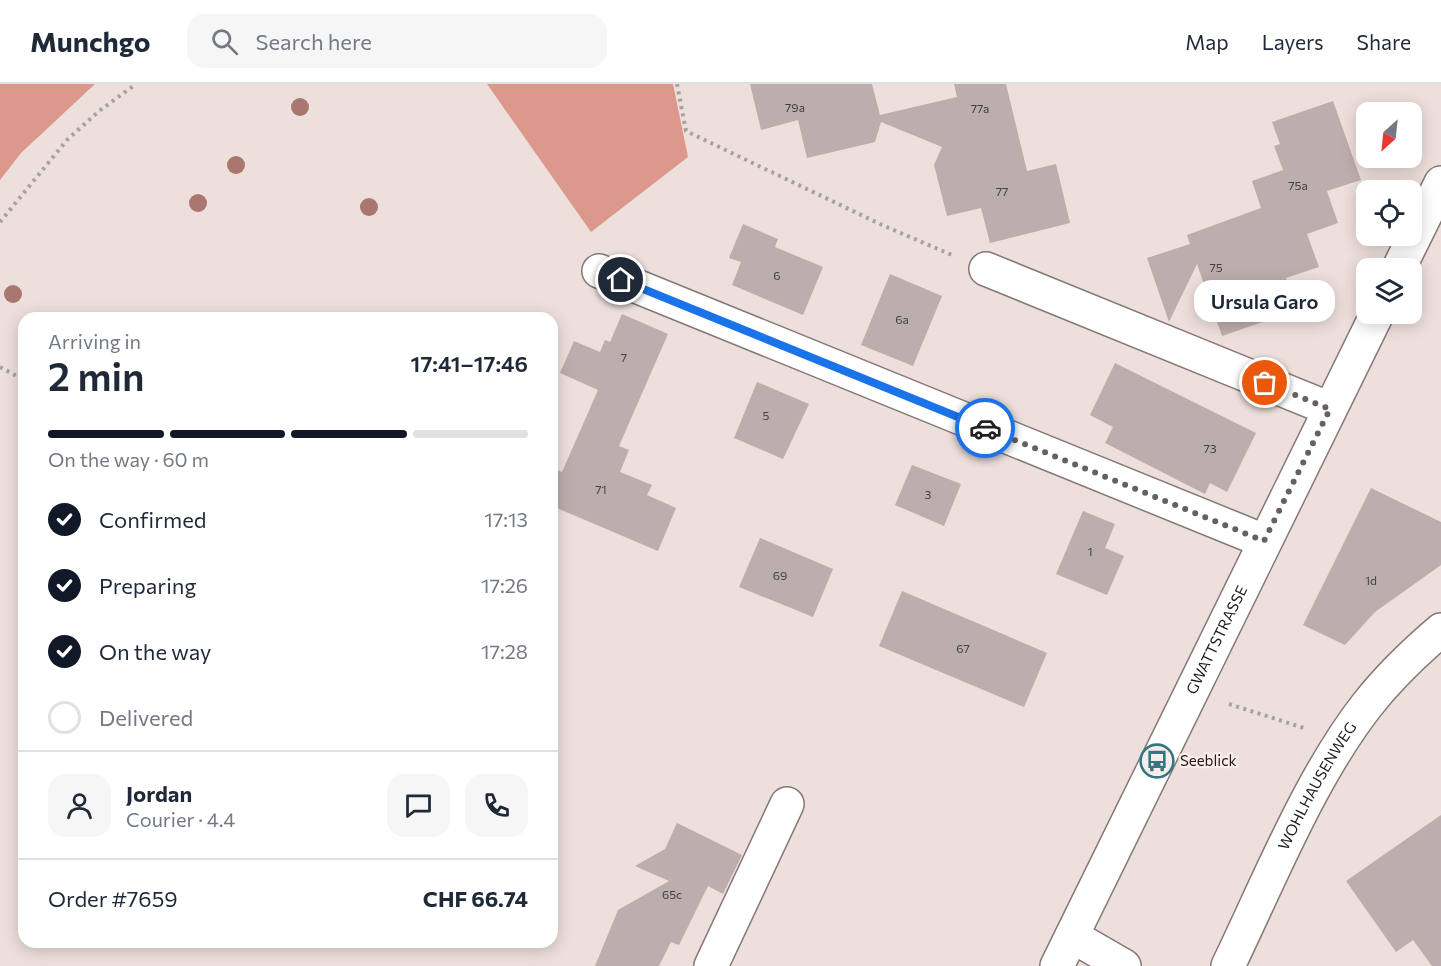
<!DOCTYPE html>
<meta charset="utf-8">
<style>
:root{--surface:#fff;--page:#f6f6f7;--text:#1f2937;--muted:#747a83;--line:#e0e1e3;--accent:#111827}
body{margin:0;font-family:Commissioner,sans-serif;background:var(--page);color:var(--text);height:100vh;display:flex;flex-direction:column;font-size:22px;white-space:nowrap}
*{box-sizing:border-box;margin:0}
p{font-size:20px;color:var(--muted)}
.icon{flex:none;width:33px;height:33px;fill:none;stroke:currentColor;stroke-width:2;stroke-linecap:round;stroke-linejoin:round}
.map{position:relative;flex:1;overflow:hidden}
.drawer{position:absolute;left:18px;top:228px;width:540px;height:636px;display:flex;flex-direction:column;background:var(--surface);border-radius:18px;box-shadow:0 3px 15px #0003}
.drawer>*{flex:none}
.needle{width:39px;rotate:207deg}
.controls{position:absolute;left:1356px;top:18px;display:grid;gap:12px}
.controls a{display:grid;place-items:center;width:66px;height:66px;border-radius:12px;background:var(--surface);box-shadow:0 3px 15px #0003;font-size:30px}
.pin{position:absolute;display:grid;place-items:center;width:51px;height:51px;color:#fff;margin:-26px;border:3px solid #fff;border-radius:50%;box-shadow:0 2px 6px #0007}
.courier{position:absolute;display:grid;place-items:center;width:60px;height:60px;margin:-30px;border:4px solid #1a73e8;border-radius:50%;background:#fff;color:#222;box-shadow:0 2px 8px #0007}
.bubble{position:absolute;height:42px;border-radius:18px;background:var(--surface);box-shadow:0 3px 15px #0003;font-size:20px;font-weight:600;line-height:42px;text-align:center}
.headline em{font-style:normal;font-weight:600}
.headline div{display:flex;flex-direction:column-reverse}
.headline{display:flex;align-items:center;justify-content:space-between;height:102px;padding:0 30px}
h1{font-size:39px;font-weight:600;line-height:45px}
.bar{display:grid;grid-template-columns:repeat(4,1fr);gap:9px 6px;align-content:center;height:72px;padding:0 30px}
.bar i{height:8px;border-radius:4px;background:var(--line)}
.bar .selected{background:var(--accent)}
.bar p{grid-column:span 4}
.line{display:flex;align-items:center;gap:15px;padding:0 30px;border-top:2px solid var(--line)}
.line div{flex:1}
.round{display:grid;place-items:center;flex:none;width:63px;height:63px;border-radius:18px;background:var(--page)}
ol{padding:0 30px;list-style:none}
li{display:flex;align-items:center;gap:18px;height:66px}
li p{margin-inline-start:auto}
li .icon{padding:6px;border-radius:50%;background:var(--accent);color:#fff;stroke-width:4}
li:last-child{color:var(--muted)}
li i{width:33px;height:33px;border:3px solid var(--line);border-radius:50%}
header{display:flex;align-items:center;gap:36px;box-sizing:border-box;height:84px;padding:0 30px;background:var(--surface);border-bottom:2px solid var(--line)}
header strong{font-size:28px}
nav{display:flex;gap:33px;margin-inline-start:auto;font-size:21px}
.search{width:420px;height:54px;background:var(--page);display:flex;align-items:center;gap:15px;box-sizing:border-box;padding:0 21px;border-radius:18px;color:var(--muted);font-size:22px}
.map>svg:first-child{display:block}
</style>
<header>
<strong>Munchgo</strong>
<div class="search"><svg class="icon" aria-label="search" viewBox="0 0 24 24"><circle cx="10" cy="10" r="6"/><path d="M15 15l6 6"/></svg>Search here</div>
<nav><a>Map</a><a>Layers</a><a>Share</a></nav>
</header>
<div class="map">
<svg width="1441" height="882" viewBox="0 0 1441 882">
<rect width="100%" height="100%" fill="#eddfdc"/>
<g fill="#db988b">
<polygon points="0,0 95,0 21,69 0,96"/>
<polygon points="487,0 673,0 688,73 591,148"/>
</g>
<g fill="#bcaeac">
<polygon points="750,0 872,0 880,31 957,13 954,0 1006,0 1027,87 1056,80 1070,139 990,159 981,124 947,132 934,81 942,63 881,38 875,58 807,74 798,36 761,46"/>
<polygon points="1333,17 1361,96 1327,107 1338,139 1307,150 1319,183 1286,194 1297,226 1222,252 1197,180 1169,238 1147,174 1190,160 1187,151 1261,124 1252,97 1283,86 1274,62 1280,60 1272,38"/>
<polygon points="743,140 778,155 775,163 823,183 803,231 732,201 741,178 729,174"/>
<polygon points="890,190 942,212 913,282 861,261"/>
<polygon points="622,230 668,250 619,362 629,366 620,388 652,401 647,411 676,424 658,467 552,422 552,384 562,388 598,306 560,289 574,257 600,268 605,256 610,258"/>
<polygon points="1115,279 1256,349 1227,408 1210,399 1205,410 1105,359 1113,343 1090,331"/>
<polygon points="757,298 809,320 783,375 734,354"/>
<polygon points="912,381 961,400 944,442 895,421"/>
<polygon points="1371,404 1441,438 1441,481 1375,528 1345,561 1303,541"/>
<polygon points="1083,427 1115,440 1105,464 1124,472 1107,511 1056,490"/>
<polygon points="760,454 833,485 813,533 739,503"/>
<polygon points="902,507 1047,569 1024,623 879,562"/>
<polygon points="1441,731 1441,882 1432,882 1413,856 1396,868 1346,797"/>
<polygon points="677,739 742,771 723,810 708,802 679,861 671,858 659,882 595,882 618,826 669,797 635,782 665,765"/>
</g>
<g fill="none" stroke-linecap="round" stroke-linejoin="round">
<g stroke="#857876" stroke-width="36">
<g id="street">
<polyline points="986,185 1330,325"/>
<polyline points="599,187 1264,457"/>
<polyline points="711,882 787,720"/>
<path id="s1" d="M1228,882C1269,797 1310,694 1367,621C1389,593 1414,569 1441,546"/>
</g>
</g>
<g stroke="#857876" stroke-width="36">
<polyline id="secondary" points="1072,852 1124,882"/>
</g>
<g stroke="#857876" stroke-width="36">
<g id="primary">
<polyline points="1399,184 1441,99"/>
<path id="s2" d="M1057,882L1377,230"/>
</g>
</g>
<g stroke="#aba09d" stroke-width="4" stroke-dasharray="3 4.5" stroke-linecap="butt">
<polyline points="677,0 686,47 882,141 952,171"/>
<polyline points="0,138 67,56 99,27 136,0"/>
<polyline points="0,283 24,296"/>
<polyline points="1229,620 1304,644"/>
</g>
<use href="#street" stroke="#fff" stroke-width="33"/>
<use href="#secondary" stroke="#fff" stroke-width="33"/>
<use href="#primary" stroke="#fff" stroke-width="33"/>
</g>
<g fill="#a9776f">
<circle cx="300" cy="23" r="9"/>
<circle cx="236" cy="81" r="9"/>
<circle cx="198" cy="119" r="9"/>
<circle cx="369" cy="123" r="9"/>
<circle cx="13" cy="210" r="9"/>
</g>
<g fill="none" stroke-linecap="round" stroke-linejoin="round">
<polyline stroke="#68605e" stroke-width="6" stroke-dasharray="0 10.8" points="985,344 1264,457 1330,325 1265,299"/>
<polyline stroke="#1a73e8" stroke-width="8" points="621,196 985,344"/>
</g>
<defs>
<g id="bus-ring" transform="scale(1.725)"><circle r="9.5" fill="#faece9" stroke="#317784" stroke-width="1.5"/><path d="M-5-6H5V4H4V6H2V4H-2V6H-4V4H-5ZM-3.5-4V0h7V-4ZM-3.5 1.2v1.5H-2V1.2ZM2 1.2v1.5H3.5V1.2Z" fill="#317784"/></g>
</defs>
<g fill-rule="evenodd">
<use href="#bus-ring" x="1157" y="677"/>
</g>
<g text-anchor="middle" stroke-width="4.5" stroke-linejoin="round" paint-order="stroke">
<g font-size="12" fill="#47403e">
<text x="795" y="28">79a</text>
<text x="980" y="29">77a</text>
<text x="1298" y="106">75a</text>
<text x="1002" y="112">77</text>
<text x="1216" y="188">75</text>
<text x="777" y="196">6</text>
<text x="902" y="240">6a</text>
<text x="624" y="278">7</text>
<text x="766" y="336">5</text>
<text x="1210" y="369">73</text>
<text x="601" y="410">71</text>
<text x="928" y="415">3</text>
<text x="1090" y="472">1</text>
<text x="780" y="496">69</text>
<text x="1371" y="501">1d</text>
<text x="963" y="569">67</text>
<text x="672" y="815">65c</text>
</g>
<g font-size="15" fill="#201b1a" stroke="#faece9">
<text dy="5" stroke="none"><textPath href="#s2" startOffset="363">GWATTSTRASSE</textPath></text>
<text dy="5" stroke="none"><textPath href="#s1" startOffset="201">WOHLHAUSENWEG</textPath></text>
</g>
<g font-size="15" fill="#201b1a" stroke="#faece9" text-anchor="start">
<text x="1180" y="682">Seeblick</text>
</g>
</g>
</svg>
<div class="controls">
<a><svg class="needle" viewBox="-14 -14 28 28"><path d="M0-13l5 13h-10z" fill="#e53935"/><path d="M0 13l5-13h-10z" fill="#747a83"/></svg></a>
<a><svg class="icon" aria-label="locate" viewBox="0 0 24 24"><circle cx="12" cy="12" r="6"/><path d="M12 2v4M12 18v4M2 12h4M18 12h4"/></svg></a>
<a><svg class="icon" aria-label="layers" viewBox="0 0 24 24"><path d="M12 4l9 5-9 5-9-5zM3 14l9 5 9-5"/></svg></a>
</div>
<div class="pin" style="left:1265px;top:299px;background:#ea580c"><svg class="icon" aria-label="bag" viewBox="0 0 24 24"><path d="M5 8h14l-1 12H6zM9 8a3 3 0 0 1 6 0"/></svg></div>
<div class="pin" style="left:621px;top:196px;background:#1f2937"><svg class="icon" aria-label="home" viewBox="0 0 24 24"><path d="M3 11l9-7 9 7M6 9v11h12V9"/></svg></div>
<div class="courier" style="left:985px;top:344px"><svg class="icon" aria-label="car" viewBox="0 0 24 24"><path d="M5 17H2v-5l4-1 3-4h7l3 4 3 1v5h-3M9 17h6M6 11h13"/><circle cx="7" cy="17" r="2"/><circle cx="17" cy="17" r="2"/></svg></div>
<div class="bubble" style="left:1194px;top:196px;width:141px">Ursula Garo</div>
<section class="drawer">
<div class="headline"><div><h1>2 min</h1><p>Arriving in</p></div><em>17:41–17:46</em></div>
<div class="bar"><i class="selected"></i><i class="selected"></i><i class="selected"></i><i></i><p>On the way · 60 m</p></div>
<ol>
<li><svg class="icon" aria-label="check" viewBox="0 0 24 24"><path d="M5 12l5 5 9-10"/></svg>Confirmed<p>17:13</p></li>
<li><svg class="icon" aria-label="check" viewBox="0 0 24 24"><path d="M5 12l5 5 9-10"/></svg>Preparing<p>17:26</p></li>
<li><svg class="icon" aria-label="check" viewBox="0 0 24 24"><path d="M5 12l5 5 9-10"/></svg>On the way<p>17:28</p></li>
<li><i></i>Delivered</li>
</ol>
<div class="line" style="height:108px"><a class="round"><svg class="icon" aria-label="person" viewBox="0 0 24 24"><circle cx="12" cy="8" r="4"/><path d="M4 21q1-7 8-7t8 7"/></svg></a><div><b>Jordan</b><p>Courier · 4.4</p></div><a class="round"><svg class="icon" aria-label="chat" viewBox="0 0 24 24"><path d="M4 5h16v11H9l-5 4z"/></svg></a><a class="round"><svg class="icon" aria-label="phone" viewBox="0 0 24 24"><path d="M5 4h4l2 5-3 2q2 4 5 5l2-3 5 2v4C11 20 4 13 5 4z"/></svg></a></div>
<div class="line" style="height:78px"><div>Order #7659</div><b>CHF 66.74</b></div>
</section>
</div>
